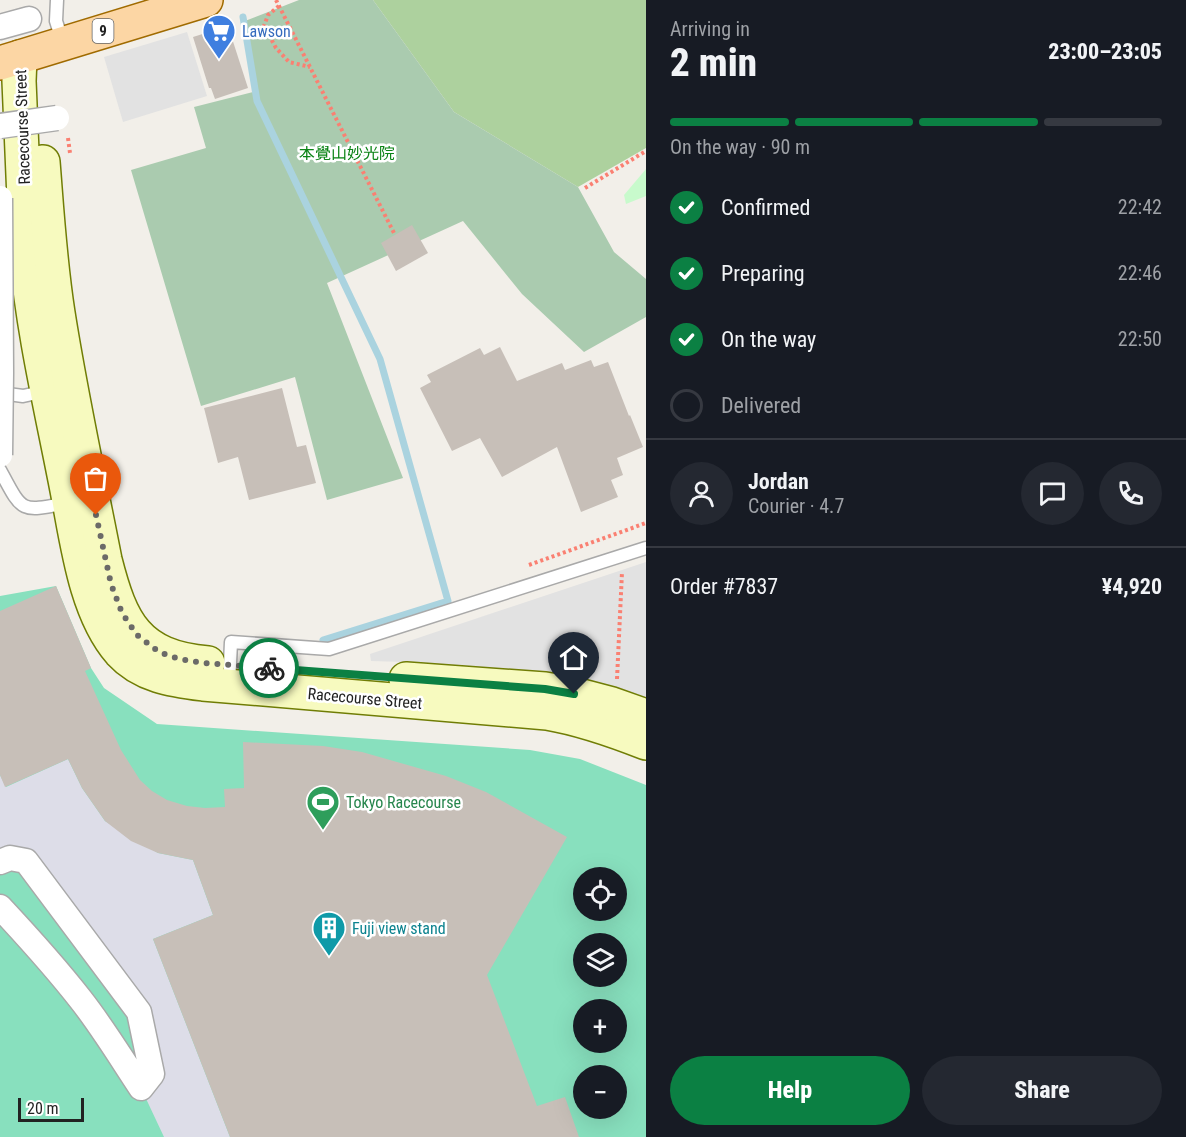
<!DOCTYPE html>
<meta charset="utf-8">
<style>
:root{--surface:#171b24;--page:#242831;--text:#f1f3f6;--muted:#9ea1a6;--line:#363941;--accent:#0b8043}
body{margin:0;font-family:"Roboto Condensed","Noto Sans JP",sans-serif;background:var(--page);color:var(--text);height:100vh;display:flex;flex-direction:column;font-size:22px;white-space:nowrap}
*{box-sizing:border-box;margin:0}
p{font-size:20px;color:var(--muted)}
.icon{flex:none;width:33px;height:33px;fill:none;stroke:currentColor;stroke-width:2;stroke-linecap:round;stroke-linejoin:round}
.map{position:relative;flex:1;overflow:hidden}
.details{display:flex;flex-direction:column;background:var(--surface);width:540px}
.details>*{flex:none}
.controls{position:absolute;left:573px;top:867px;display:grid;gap:12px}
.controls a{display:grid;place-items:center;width:54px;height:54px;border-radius:50%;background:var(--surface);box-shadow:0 6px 24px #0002;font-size:30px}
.scale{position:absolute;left:18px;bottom:15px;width:66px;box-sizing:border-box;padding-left:6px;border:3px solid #222;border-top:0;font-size:16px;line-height:21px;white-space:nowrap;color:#222;-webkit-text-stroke:4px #fff;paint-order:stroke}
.pin{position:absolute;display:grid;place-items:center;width:51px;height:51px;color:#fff;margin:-62px -26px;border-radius:50% 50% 50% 0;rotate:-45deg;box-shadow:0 0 6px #0007}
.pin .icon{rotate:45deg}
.courier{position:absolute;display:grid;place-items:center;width:60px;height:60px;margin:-30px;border:4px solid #0b8043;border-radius:50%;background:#fff;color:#222;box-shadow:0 2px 8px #0007}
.overview em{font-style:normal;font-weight:800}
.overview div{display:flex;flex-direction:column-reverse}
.overview{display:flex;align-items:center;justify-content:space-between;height:102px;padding:0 24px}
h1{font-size:39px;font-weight:800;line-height:45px}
.bar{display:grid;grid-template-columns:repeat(4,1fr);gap:9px 6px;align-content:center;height:72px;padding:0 24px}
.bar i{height:8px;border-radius:4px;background:var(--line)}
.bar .selected{background:var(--accent)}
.bar p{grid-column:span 4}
.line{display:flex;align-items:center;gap:15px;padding:0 24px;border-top:2px solid var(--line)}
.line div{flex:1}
.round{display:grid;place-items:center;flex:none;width:63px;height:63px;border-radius:32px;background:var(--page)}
ol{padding:0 24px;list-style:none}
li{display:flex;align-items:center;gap:18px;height:66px}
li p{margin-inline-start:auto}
li .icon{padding:6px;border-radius:50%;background:var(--accent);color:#fff;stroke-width:4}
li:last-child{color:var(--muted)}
li i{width:33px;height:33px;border:3px solid var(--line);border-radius:50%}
.action{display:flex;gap:12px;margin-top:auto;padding:12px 24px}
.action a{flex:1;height:69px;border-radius:36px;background:var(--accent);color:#fff;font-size:24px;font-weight:800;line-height:69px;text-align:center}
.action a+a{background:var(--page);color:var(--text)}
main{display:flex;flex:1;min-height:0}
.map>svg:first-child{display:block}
</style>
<main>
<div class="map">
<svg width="646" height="1137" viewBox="0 0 646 1137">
<rect width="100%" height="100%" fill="#f2efe9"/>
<polygon fill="#add19e" points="373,0 646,0 646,148 578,187 454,112"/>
<polygon fill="#aacbaf" points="299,0 373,0 454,112 578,187 614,252 646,279 646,317 584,352 522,294 463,221 327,283 403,478 327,500 295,377 201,406 131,170 206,148 194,107 257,91 245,21"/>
<polygon fill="#c8facc" points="646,169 646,196 626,204 624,195"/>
<path fill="#88e0be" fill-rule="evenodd" d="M56,586L91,668L104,688L157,724L530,750L580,759L646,785V1137H0V596ZM584,878H616V910H584ZM584,944H616V976H584ZM584,1010H616V1042H584ZM584,1076H616V1108H584Z"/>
<g fill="#e2e2e2">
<polygon points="187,32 207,96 123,122 104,57"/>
<polygon points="646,562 646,700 558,678 452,665 404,662 371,661 370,654"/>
</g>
<polygon fill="#dddde8" points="68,759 82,788 105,821 158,853 193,860 213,915 153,939 230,1137 164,1137 141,1088 139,1012 26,861 0,862 0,775 6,787"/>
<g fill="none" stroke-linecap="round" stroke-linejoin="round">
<polyline stroke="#aad3df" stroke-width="7" points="243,17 257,101 380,359 448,601 323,640"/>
</g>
<g fill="#c7bfb8">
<polygon points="228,26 248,88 215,99 211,88 209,88 193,37"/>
<polygon points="412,225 428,253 396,271 381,243"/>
<polygon points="500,347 517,381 562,363 565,370 591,360 594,367 608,362 629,416 630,415 643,447 617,458 623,475 611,480 618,497 581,512 557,447 502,477 480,438 452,451 420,388 431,382 427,375 480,348 484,355"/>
<polygon points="282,388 297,447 306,445 316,483 249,500 238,457 218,463 204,408"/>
<polygon points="56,586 91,668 85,671 121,750 140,780 152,791 167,800 187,806 205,808 225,807 224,789 244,788 243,742 323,746 362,752 446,776 486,792 567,837 487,975 537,1106 565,1097 579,1137 230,1137 153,939 213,915 193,860 158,853 131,841 105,821 82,788 68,759 5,787 0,775 0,611"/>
</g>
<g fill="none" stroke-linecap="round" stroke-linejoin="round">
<g stroke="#a9a9a9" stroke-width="15">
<g id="lane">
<polyline points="57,0 56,21 63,43"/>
<polyline points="0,393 23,396 46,391"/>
<path d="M0,470C23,513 20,512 67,503"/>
<polyline points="229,685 231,642 329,649 646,548"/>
</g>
</g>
<g stroke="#a9a9a9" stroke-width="27">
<g id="street">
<polyline points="0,27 29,19"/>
<path d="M0,862L10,858L26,861L139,1012L152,1074L141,1088C121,1058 103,1028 81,1000C56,968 28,937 0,907"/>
</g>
</g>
<g stroke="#707d05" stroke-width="36">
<g id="secondary">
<path d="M20,57L19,81C21,120 22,160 24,199C24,217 24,235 26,253C33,333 52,412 67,490C77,541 85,612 120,652C142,676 172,680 203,684L547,713C582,719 613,730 646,743"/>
<path d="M43,162C47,212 50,263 58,313C71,396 89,478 105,560C121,623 137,657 208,663"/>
<polyline points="406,679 545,689 574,694 612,704 646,716"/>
</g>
</g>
<g stroke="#a06b00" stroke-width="36">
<polyline id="primary" points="0,63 206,0"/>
</g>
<g stroke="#fa8072" stroke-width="4" stroke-dasharray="3 3" stroke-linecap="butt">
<polyline points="276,0 395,235"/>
<polyline points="279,6 268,15 264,26 276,48 289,62 310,67"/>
<polyline points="68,138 70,153 69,153"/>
<polyline points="585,188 646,151"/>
<polyline points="529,565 646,523"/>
<polyline points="617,679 622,572"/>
</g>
<use href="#lane" stroke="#fff" stroke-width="12"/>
<use href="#street" stroke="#fff" stroke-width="24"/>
<use href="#secondary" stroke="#f7fabf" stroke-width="33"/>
<use href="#primary" stroke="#fcd6a4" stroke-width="33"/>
<g stroke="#a9a9a9" stroke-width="27" stroke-linecap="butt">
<g id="street-bridge">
<polyline points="0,126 57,118"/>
<polyline points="0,198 1,373 0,455"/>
</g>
</g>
<use href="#street-bridge" stroke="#fff" stroke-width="24"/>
</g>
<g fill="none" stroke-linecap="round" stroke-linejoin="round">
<polyline stroke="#6b6a68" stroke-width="6" stroke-dasharray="0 10.8" points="96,515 111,584 122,613 137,635 159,652 179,659 204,663 269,668"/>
<polyline stroke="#0b8043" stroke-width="8" points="269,668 545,689 574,694"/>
</g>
<defs>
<g id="supermarket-pin" transform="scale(1.725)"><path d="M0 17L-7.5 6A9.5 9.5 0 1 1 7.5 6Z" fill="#3f7fe0" stroke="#fff"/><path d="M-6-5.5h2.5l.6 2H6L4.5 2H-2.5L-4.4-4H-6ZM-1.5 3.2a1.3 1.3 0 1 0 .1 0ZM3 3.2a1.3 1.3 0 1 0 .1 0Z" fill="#fff"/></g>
<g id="stadium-pin" transform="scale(1.725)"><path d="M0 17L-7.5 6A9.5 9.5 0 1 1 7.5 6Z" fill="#2e9e5b" stroke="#fff"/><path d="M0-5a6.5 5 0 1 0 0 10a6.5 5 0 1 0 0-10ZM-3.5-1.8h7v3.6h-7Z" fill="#fff"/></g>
<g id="building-pin" transform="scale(1.725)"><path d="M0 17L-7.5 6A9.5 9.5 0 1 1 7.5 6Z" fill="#0f9aa8" stroke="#fff"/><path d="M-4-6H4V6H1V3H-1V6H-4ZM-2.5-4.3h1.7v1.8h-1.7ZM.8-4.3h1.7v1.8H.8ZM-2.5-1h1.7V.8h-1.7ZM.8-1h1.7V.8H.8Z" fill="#fff"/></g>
</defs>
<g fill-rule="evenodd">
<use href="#supermarket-pin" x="219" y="31"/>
<use href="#stadium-pin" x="323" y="802"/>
<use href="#building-pin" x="329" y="928"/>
</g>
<g text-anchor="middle" stroke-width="5" stroke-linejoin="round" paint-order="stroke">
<rect fill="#fff" stroke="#646464" stroke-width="1.5" x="92.5" y="19" width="21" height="24" rx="4.5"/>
<g font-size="15" font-weight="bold" fill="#222">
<text x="103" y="36">9</text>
</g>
<g font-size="16" fill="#366cbe" stroke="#fff" text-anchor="start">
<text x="242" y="37">Lawson</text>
</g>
<g font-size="16" fill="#222" stroke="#fff">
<text transform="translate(22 127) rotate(-92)" y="6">Racecourse Street</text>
<text transform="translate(365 698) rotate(5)" y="6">Racecourse Street</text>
</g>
<g font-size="16" fill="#0c8416" stroke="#fff">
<text x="347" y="159">本覺山妙光院</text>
</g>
<g font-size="16" fill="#27864d" stroke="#fff" text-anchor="start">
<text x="346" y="808">Tokyo Racecourse</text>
</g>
<g font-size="16" fill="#0d838f" stroke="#fff" text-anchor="start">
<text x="352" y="934">Fuji view stand</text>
</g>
</g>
</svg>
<div class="controls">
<a><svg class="icon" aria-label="locate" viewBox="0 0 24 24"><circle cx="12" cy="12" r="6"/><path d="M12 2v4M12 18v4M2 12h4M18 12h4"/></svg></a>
<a><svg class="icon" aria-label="layers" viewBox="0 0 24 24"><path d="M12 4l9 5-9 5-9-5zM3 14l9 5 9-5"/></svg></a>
<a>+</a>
<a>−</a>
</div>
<div class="scale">20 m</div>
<div class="pin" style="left:96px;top:515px;background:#ea580c"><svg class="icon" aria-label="bag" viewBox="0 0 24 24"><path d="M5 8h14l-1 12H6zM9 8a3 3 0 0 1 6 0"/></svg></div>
<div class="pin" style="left:574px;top:694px;background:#1f2937"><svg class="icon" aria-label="home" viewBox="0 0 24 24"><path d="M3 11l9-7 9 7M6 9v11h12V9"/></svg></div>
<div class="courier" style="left:269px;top:668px"><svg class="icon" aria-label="bike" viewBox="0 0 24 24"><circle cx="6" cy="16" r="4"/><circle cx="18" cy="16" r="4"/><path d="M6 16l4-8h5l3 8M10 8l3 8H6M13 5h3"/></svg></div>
</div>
<section class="details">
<div class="overview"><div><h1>2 min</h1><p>Arriving in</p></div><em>23:00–23:05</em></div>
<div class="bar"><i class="selected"></i><i class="selected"></i><i class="selected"></i><i></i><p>On the way · 90 m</p></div>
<ol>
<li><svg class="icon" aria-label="check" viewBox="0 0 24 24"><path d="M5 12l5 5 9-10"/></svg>Confirmed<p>22:42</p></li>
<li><svg class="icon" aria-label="check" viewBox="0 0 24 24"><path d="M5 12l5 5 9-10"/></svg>Preparing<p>22:46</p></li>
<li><svg class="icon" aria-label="check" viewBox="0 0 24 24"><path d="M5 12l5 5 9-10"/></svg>On the way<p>22:50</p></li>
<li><i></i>Delivered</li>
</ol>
<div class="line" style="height:108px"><a class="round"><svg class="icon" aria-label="person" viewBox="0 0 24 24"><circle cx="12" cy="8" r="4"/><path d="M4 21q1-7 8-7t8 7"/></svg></a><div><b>Jordan</b><p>Courier · 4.7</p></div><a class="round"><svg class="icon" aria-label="chat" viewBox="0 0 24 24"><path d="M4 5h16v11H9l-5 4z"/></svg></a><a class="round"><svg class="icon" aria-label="phone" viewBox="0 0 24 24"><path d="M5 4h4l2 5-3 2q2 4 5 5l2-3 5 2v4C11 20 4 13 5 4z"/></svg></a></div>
<div class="line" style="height:78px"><div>Order #7837</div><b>¥4,920</b></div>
<div class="action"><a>Help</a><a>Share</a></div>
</section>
</main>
